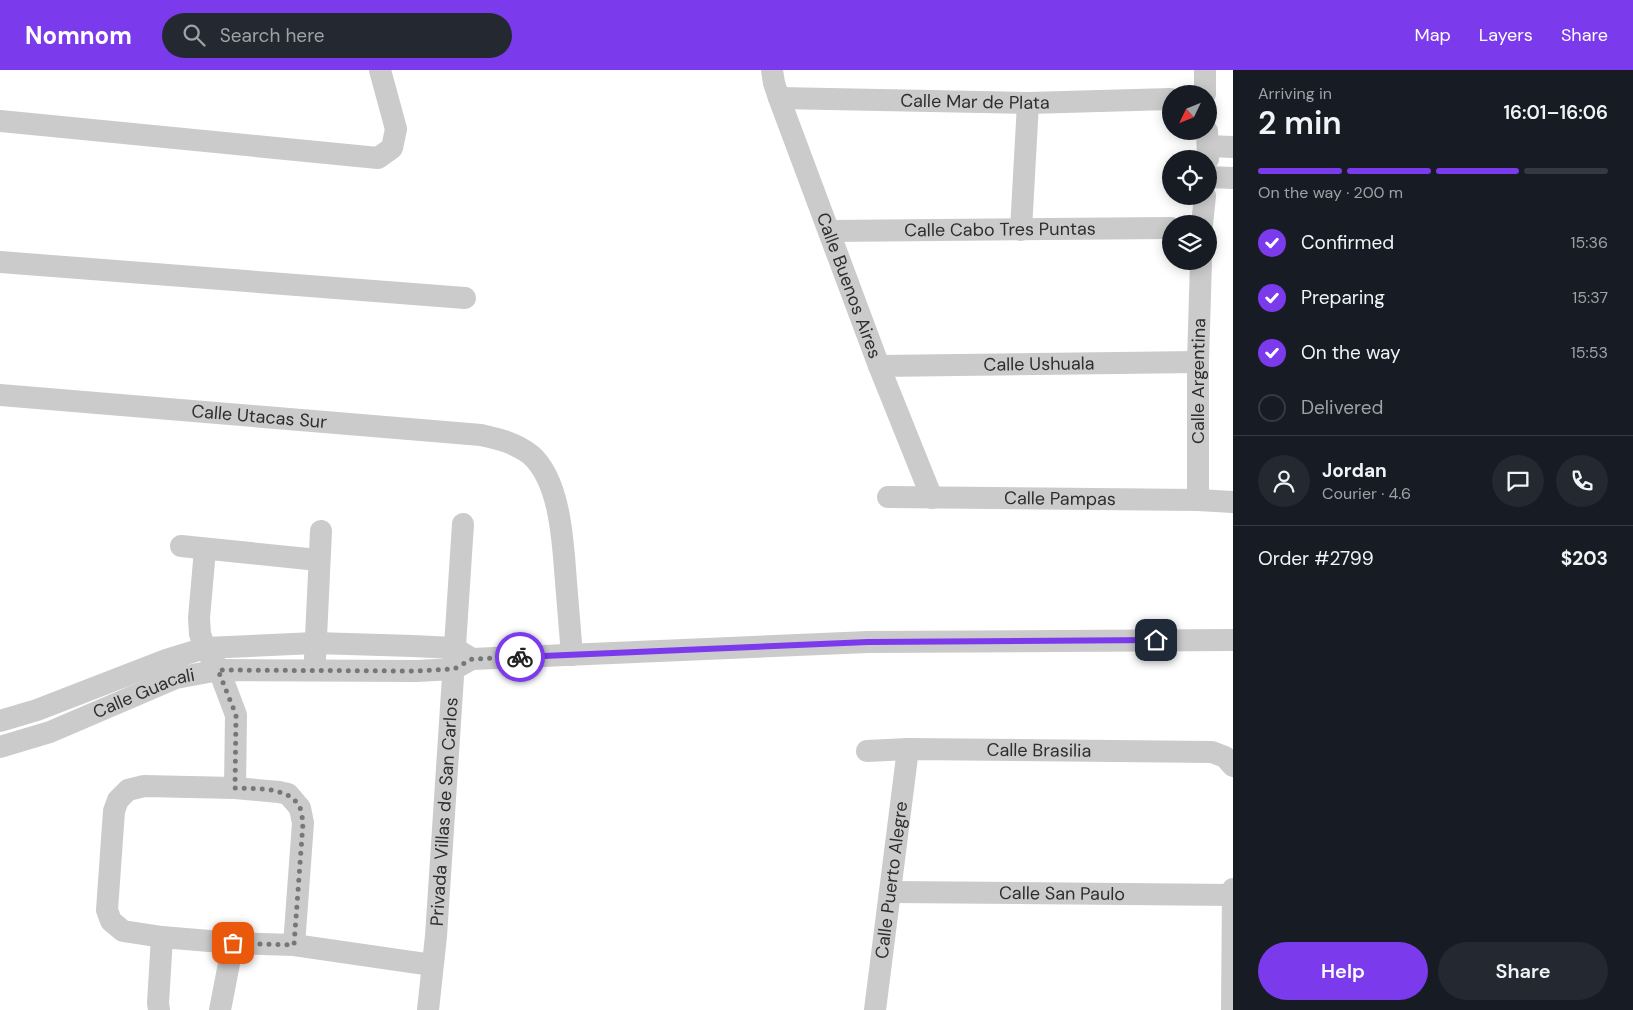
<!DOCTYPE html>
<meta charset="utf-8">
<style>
:root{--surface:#171b24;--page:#242831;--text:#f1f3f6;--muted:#9ea1a6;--line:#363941;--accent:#7c3aed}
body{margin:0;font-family:"DM Sans",sans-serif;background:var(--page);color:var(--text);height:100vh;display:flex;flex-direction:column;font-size:19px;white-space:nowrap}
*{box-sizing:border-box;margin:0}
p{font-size:16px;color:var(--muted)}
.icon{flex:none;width:28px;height:28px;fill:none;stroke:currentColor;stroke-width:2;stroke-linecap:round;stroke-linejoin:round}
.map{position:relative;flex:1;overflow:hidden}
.side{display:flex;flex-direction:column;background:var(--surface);width:400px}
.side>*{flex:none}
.needle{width:32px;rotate:227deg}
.fabs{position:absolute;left:1162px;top:15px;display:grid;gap:10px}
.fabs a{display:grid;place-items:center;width:55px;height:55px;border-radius:50%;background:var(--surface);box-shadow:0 2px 12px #0003;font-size:25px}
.pin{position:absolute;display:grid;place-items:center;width:42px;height:42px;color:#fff;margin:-21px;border-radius:10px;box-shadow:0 2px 8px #0006}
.courier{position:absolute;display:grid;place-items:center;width:50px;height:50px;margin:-25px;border:4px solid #7c3aed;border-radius:50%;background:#fff;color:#222;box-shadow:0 1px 6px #0007}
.head em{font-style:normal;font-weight:600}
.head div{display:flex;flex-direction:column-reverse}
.head{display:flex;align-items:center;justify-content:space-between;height:85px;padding:0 25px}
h1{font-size:32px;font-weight:600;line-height:38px}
.bar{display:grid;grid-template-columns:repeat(4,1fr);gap:8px 5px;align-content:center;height:60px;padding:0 25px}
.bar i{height:6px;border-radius:4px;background:var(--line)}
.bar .on{background:var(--accent)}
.bar p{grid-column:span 4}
.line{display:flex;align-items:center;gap:12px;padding:0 25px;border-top:1px solid var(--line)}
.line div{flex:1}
.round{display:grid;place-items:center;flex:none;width:52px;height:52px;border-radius:26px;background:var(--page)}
ol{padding:0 25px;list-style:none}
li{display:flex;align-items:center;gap:15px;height:55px}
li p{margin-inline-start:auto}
li .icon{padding:5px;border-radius:50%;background:var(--accent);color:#fff;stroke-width:4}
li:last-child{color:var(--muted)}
li i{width:28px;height:28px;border:2px solid var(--line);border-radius:50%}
.cta{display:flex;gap:10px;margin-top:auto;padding:10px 25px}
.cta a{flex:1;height:58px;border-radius:30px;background:var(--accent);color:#fff;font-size:20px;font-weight:600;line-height:58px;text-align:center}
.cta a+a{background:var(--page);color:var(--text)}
header{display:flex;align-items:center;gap:30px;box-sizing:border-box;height:70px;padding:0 25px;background:var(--accent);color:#fff}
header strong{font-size:24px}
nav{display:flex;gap:28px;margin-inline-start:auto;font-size:18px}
.search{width:350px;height:45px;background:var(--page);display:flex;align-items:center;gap:12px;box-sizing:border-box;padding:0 18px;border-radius:28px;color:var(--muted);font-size:19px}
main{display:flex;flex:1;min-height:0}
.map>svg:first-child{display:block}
</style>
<header>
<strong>Nomnom</strong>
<div class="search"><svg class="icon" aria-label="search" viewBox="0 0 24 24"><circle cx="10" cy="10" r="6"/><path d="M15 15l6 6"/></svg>Search here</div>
<nav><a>Map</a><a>Layers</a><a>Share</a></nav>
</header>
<main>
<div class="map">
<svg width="1233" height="940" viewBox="0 0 1233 940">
<rect width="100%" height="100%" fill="#fff"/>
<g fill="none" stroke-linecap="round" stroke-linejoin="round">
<g stroke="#cbcbcb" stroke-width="22">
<path id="s1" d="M772,0L774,13L779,28L879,296L932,428"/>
<polyline points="1205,24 1205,0"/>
<path id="s2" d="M779,28L1028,33L1171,29"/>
<polyline points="0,51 378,88 392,78 396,59 380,0"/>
<polyline points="1207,61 1208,89"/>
<polyline points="1208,76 1233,77"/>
<polyline points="1209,107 1233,108"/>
<polyline points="1202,154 1205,126"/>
<polyline points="1021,160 1028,33"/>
<path id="s3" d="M830,161L1171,158"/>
<polyline points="0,192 465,228"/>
<path id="s4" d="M879,296L1198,292"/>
<path id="s5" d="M0,325L481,365C499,369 516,373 531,385C561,412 563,474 566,512C568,536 570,560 572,585"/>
<path id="s6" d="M888,427L1198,430L1233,432"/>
<path id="s7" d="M1198,430V292L1201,191"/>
<polyline points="181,476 318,490"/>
<polyline points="205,480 199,548 200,564 205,578 219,600 236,645 235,718"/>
<polyline points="315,589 321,461"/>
<polyline points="0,651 37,640 166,590 205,578 315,573 413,576 454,578 472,589"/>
<path id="s8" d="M0,677L50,662L176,608L219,600L417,601L454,599L472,589L868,572L1233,570"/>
<path id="s9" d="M867,681L908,679L1212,682L1225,687L1233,696"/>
<path id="s10" d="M891,822L1233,825"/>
<polyline points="294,875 303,753 300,738 288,724 279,722 235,718 144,716 128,720 118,730 114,741 107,840 111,851 123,861 162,867 233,873 294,875 432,895"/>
<polyline points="159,940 158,933 162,867"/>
<polyline points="220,940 233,873"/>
<path id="s11" d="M428,940L436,866L463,454"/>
<path id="s12" d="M875,940L908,679"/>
<polyline points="1232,940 1233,819"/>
</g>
</g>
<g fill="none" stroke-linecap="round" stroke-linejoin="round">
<path stroke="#777" stroke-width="5" stroke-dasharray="0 9" d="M233,873L294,875L303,753C302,748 302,742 300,738C290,716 255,719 235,718L236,645L218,600L417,601L454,599L472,589L520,587"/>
<polyline stroke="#7c3aed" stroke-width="6" points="520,587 868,572 1156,570"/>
</g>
<g text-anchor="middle" stroke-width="5" stroke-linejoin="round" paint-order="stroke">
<g font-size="18" fill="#2e2e2e" stroke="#fff">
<text dy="6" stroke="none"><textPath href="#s2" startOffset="196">Calle Mar de Plata</textPath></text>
<text dy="6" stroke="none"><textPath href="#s3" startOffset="170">Calle Cabo Tres Puntas</textPath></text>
<text dy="6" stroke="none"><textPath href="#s1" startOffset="229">Calle Buenos Aires</textPath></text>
<text dy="6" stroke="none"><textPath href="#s4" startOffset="160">Calle Ushuala</textPath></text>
<text dy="6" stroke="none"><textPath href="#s7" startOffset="119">Calle Argentina</textPath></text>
<text dy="6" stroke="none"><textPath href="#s5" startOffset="260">Calle Utacas Sur</textPath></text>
<text dy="6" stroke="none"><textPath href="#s6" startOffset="172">Calle Pampas</textPath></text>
<text dy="6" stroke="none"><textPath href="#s8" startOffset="154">Calle Guacali</textPath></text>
<text dy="6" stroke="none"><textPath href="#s9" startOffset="172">Calle Brasilia</textPath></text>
<text dy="6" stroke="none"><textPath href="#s11" startOffset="199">Privada Villas de San Carlos</textPath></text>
<text dy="6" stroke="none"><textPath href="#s12" startOffset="131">Calle Puerto Alegre</textPath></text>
<text dy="6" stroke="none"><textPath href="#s10" startOffset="171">Calle San Paulo</textPath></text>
</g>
</g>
</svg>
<div class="fabs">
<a><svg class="needle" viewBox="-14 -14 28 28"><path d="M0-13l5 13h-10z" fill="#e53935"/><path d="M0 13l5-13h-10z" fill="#9ea1a6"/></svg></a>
<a><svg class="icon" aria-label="locate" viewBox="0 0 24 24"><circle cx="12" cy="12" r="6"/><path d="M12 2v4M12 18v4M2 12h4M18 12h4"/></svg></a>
<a><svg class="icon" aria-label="layers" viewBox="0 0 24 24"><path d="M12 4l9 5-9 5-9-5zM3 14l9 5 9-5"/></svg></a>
</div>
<div class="pin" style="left:233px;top:873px;background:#ea580c"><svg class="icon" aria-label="bag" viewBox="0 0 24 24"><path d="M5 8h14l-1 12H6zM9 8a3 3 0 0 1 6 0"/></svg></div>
<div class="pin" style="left:1156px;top:570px;background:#1f2937"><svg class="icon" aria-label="home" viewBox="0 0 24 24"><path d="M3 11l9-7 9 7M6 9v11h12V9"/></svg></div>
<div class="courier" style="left:520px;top:587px"><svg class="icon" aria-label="bike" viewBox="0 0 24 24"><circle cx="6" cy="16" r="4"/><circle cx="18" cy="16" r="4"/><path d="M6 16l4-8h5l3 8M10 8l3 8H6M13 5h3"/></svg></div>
</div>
<section class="side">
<div class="head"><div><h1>2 min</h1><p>Arriving in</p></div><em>16:01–16:06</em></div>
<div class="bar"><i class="on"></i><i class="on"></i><i class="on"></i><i></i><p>On the way · 200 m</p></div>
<ol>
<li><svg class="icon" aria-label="check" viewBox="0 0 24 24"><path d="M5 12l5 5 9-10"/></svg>Confirmed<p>15:36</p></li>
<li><svg class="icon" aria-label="check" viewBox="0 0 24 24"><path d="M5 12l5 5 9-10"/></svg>Preparing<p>15:37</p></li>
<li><svg class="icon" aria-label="check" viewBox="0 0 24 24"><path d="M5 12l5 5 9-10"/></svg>On the way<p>15:53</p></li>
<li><i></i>Delivered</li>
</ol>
<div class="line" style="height:90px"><a class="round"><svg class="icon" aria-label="person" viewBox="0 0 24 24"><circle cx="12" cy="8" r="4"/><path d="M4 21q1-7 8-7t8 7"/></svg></a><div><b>Jordan</b><p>Courier · 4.6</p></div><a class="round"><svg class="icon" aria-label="chat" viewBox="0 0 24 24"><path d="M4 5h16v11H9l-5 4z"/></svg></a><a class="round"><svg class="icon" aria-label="phone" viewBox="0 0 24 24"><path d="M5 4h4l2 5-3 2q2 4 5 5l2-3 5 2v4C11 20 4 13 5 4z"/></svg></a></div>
<div class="line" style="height:65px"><div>Order #2799</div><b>$203</b></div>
<div class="cta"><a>Help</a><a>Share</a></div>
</section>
</main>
